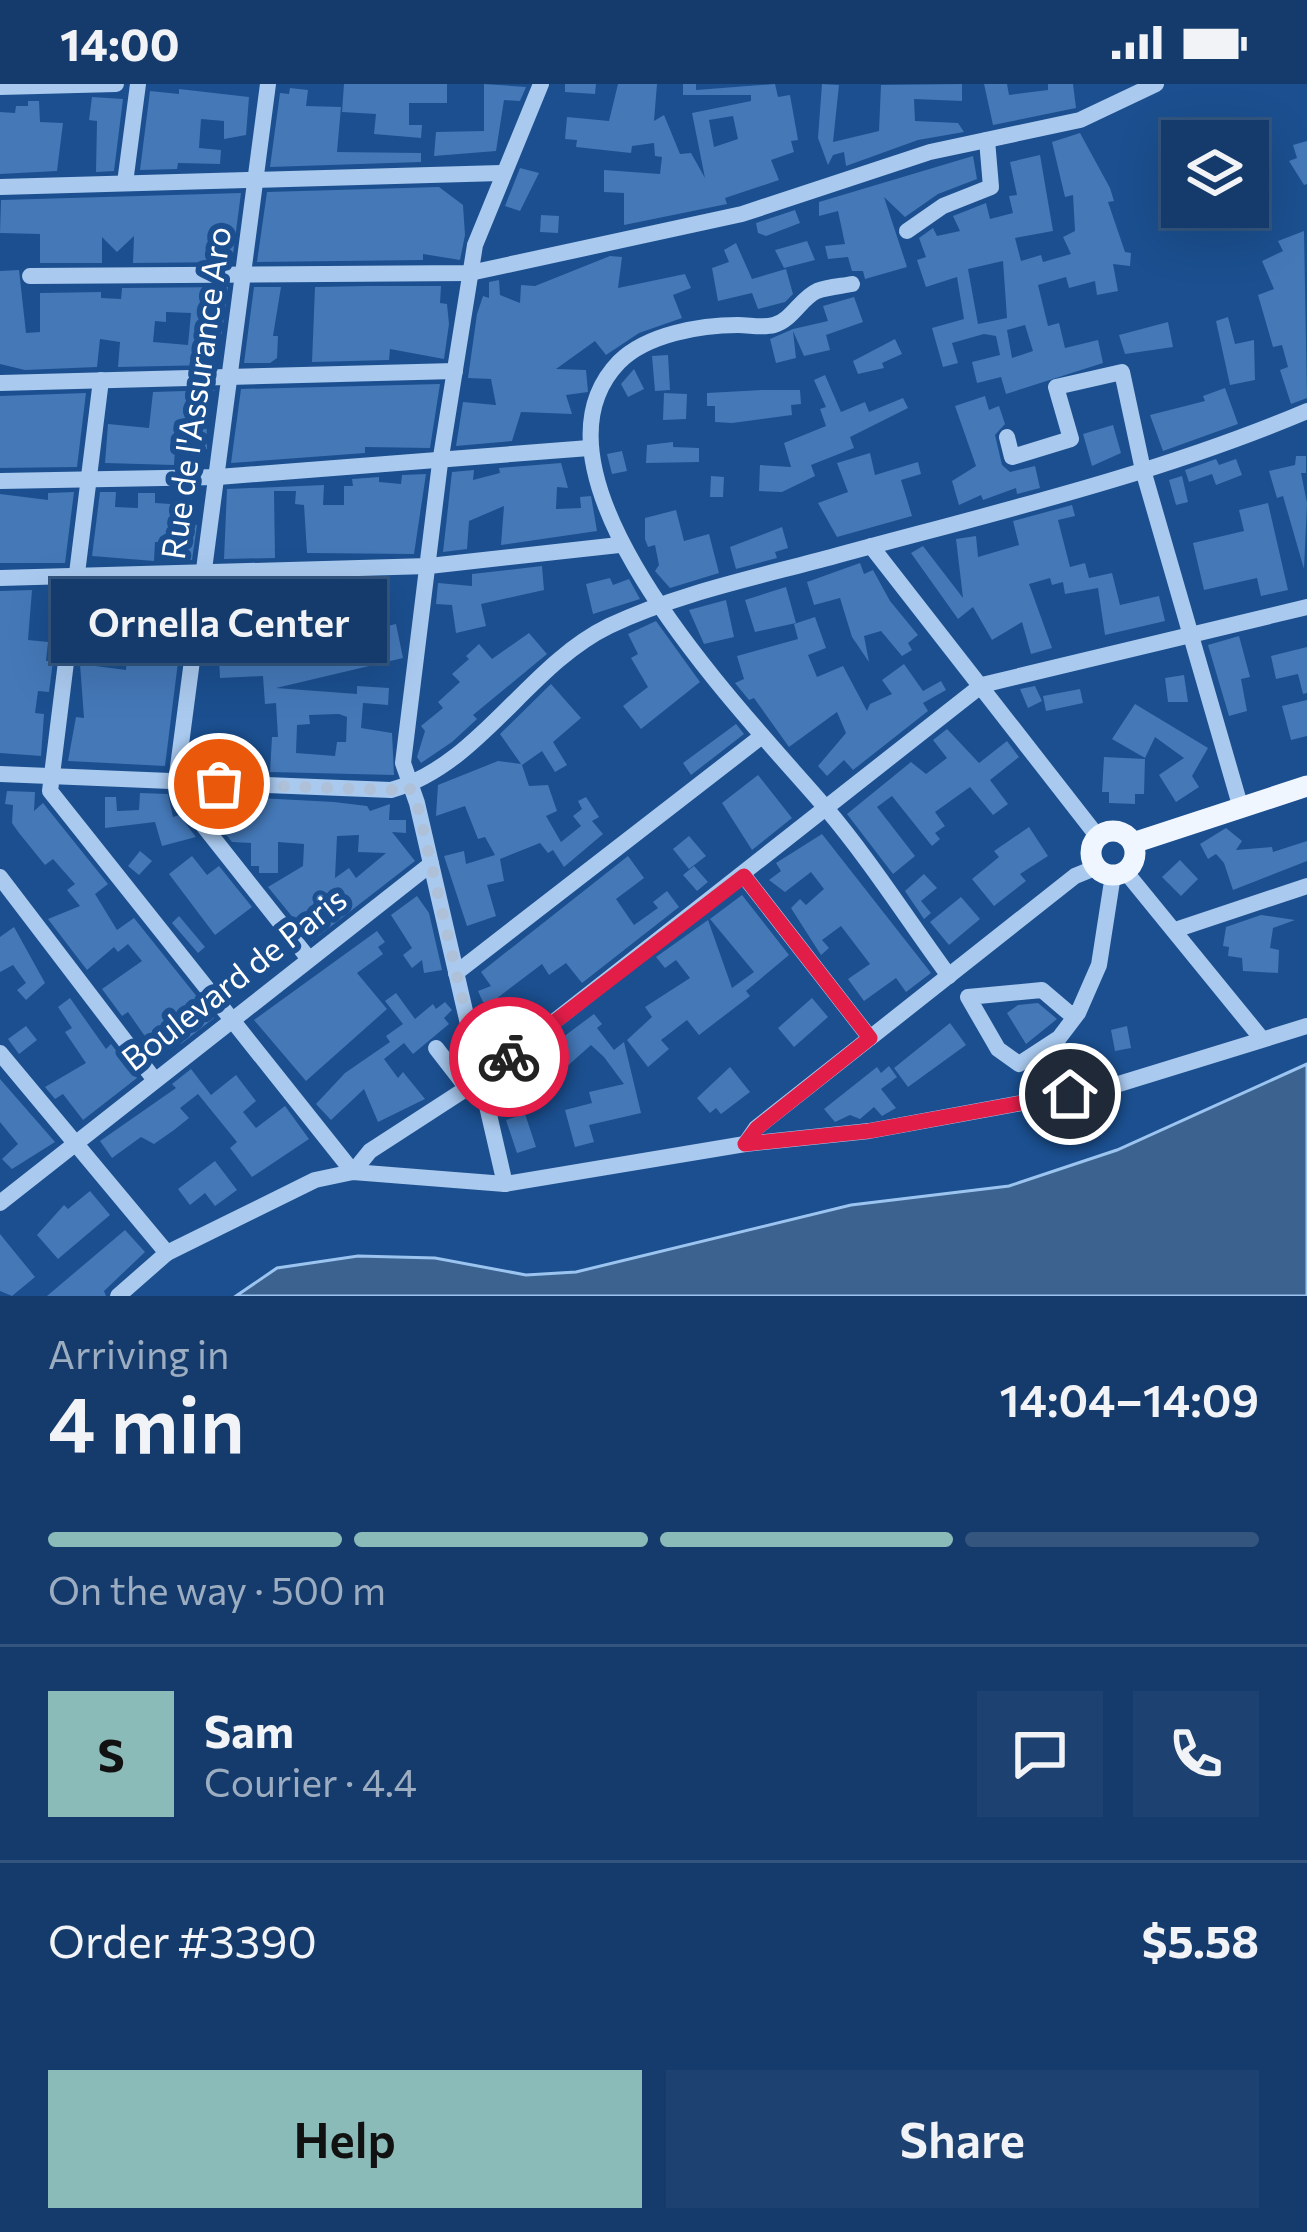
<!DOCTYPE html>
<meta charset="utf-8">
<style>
:root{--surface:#143b6b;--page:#1d4271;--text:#f1f3f6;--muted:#9dadc1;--line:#33557e;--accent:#8bbbb9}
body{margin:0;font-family:Commissioner,sans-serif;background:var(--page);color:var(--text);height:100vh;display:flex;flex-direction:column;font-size:45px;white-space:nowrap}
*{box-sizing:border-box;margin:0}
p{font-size:39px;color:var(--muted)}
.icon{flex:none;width:66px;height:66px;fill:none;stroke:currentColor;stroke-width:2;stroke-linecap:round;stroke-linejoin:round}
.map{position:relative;height:1212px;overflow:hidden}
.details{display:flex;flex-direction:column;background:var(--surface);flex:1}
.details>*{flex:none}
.buttons{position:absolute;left:1161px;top:36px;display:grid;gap:24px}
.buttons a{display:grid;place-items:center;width:108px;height:108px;border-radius:0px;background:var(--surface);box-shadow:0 12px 48px #0002,0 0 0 3px var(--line);font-size:60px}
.pin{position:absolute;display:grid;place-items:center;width:102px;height:102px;color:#fff;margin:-51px;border:6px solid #fff;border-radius:50%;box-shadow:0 3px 12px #0007}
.courier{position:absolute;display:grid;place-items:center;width:120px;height:120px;margin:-60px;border:9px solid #e11d48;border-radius:50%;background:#fff;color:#222;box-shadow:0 3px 15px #0007}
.bubble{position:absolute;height:84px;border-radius:0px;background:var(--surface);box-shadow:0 12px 48px #0002,0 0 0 3px var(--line);font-size:39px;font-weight:600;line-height:84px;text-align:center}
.headline em{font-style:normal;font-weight:600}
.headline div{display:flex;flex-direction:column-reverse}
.headline{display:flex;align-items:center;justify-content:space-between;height:204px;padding:0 48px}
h1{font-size:78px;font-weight:600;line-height:90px}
.bar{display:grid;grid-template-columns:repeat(4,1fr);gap:18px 12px;align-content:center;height:144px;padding:0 48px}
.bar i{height:15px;border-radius:9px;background:var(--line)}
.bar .on{background:var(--accent)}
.bar p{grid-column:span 4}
.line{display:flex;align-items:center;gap:30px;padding:0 48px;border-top:3px solid var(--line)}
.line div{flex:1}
.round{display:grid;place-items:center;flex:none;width:126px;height:126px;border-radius:0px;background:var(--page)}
.cta{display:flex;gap:24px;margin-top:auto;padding:24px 48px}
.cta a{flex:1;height:138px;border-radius:0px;background:var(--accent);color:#111;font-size:48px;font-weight:600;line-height:138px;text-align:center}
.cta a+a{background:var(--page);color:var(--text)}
.status{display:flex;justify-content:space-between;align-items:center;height:84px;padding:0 60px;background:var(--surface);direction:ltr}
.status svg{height:33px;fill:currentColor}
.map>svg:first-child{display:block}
</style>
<div class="status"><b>14:00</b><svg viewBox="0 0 49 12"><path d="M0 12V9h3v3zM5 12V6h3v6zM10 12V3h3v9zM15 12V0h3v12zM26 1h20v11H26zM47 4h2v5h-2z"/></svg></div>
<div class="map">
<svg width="1307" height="1212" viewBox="0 0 1307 1212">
<rect width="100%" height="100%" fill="#1b4f8f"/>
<polygon fill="#3c6290" stroke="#9cc4f0" stroke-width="3" points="1307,980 1307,1212 236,1212 277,1184 358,1172 435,1174 526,1191 576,1188 851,1121 1009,1102 1117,1066"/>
<g fill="#4478b7" fill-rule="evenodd">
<polygon points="344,0 447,0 447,19 409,19 409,41 422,41 421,54 374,50 376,30 342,28"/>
<polygon points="484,0 526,3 520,17 504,16 496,67 434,72 436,48 484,47"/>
<polygon points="565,0 596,0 595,10 565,8"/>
<path d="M618,0H657L654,37L664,31L680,70L691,69L705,94L692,29L751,17V11H683V0H696V6L775,0L778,13L790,11L798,56L791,57L794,68L771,76L779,96L725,114L727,120L624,141V109L604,108V86L660,90L662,73L655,72L654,59L632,62L631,69L576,63L577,56L565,55L567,33L609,37ZM733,32L738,55L714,63L709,36Z"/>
<polygon points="822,0 839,1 833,58 879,47 881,1 962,0 962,17 914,15 915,37 958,39 964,48 918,56 846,82 844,68 833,71 828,81 818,54"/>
<polygon points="984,0 1007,0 1009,11 1048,6 1048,0 1073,0 1076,24 993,41"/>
<polygon points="290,4 308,6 306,22 341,23 337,68 421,69 421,78 270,83 280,9 289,10"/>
<polygon points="179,5 249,13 246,51 224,55 224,37 201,35 199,64 221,66 220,80 178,79 177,85 140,86 150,7 179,10"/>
<polygon points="92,13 123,15 114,87 96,88 97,37 89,36"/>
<polygon points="28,17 39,17 40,38 63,39 57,87 0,90 0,28 15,29 16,22 28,22"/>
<path d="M1080,49L1110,104L1114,117L1108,118L1125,168L1131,169L1130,182L1113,180L1118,207L1097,211L1095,197L1069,204L1066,193L1038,201L1048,242L1059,239L1065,264L1098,256L1103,279L1006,310L1001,293L977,299L972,278L1000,271L996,252L984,250L952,259L958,279L943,283L932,244L964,235L957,193L926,203L917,176L926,173L919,154L933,144L937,152L960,147L953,132L986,119L990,135L1013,129L1009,112L1017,111L1010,78L1040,71L1053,147L1015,154L1021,177L1041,171L1043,178L1071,170L1063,153L1075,147L1073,111L1065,113L1052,58ZM1003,177L1007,234L978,240L968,185ZM1025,241L1033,267L1012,274L1007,246Z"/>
<polygon points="1307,57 1307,100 1304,101 1289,77 1297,74 1293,61"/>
<polygon points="973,72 977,95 938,110 905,133 884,113 907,183 865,195 863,187 852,187 848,173 828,175 825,162 845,160 838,127 819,132 819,118"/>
<polygon points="520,84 539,89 520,127 505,122"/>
<polygon points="439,103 463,121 465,151 460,176 423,170 423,176 257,178 267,108"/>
<polygon points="241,109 232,178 133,179 134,152 117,168 102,153 102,179 40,179 40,150 0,149 1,116"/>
<polygon points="795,126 800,139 766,152 758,149 756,139"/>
<polygon points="541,131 559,132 558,149 540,148"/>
<polygon points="1304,147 1307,314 1291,320 1280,286 1288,283 1282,261 1273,263 1258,211 1274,205 1262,177 1283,167 1278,157"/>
<polygon points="807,157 815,176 784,184 775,166"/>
<polygon points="736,159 752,195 786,185 793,210 785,218 758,225 752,209 718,217 712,184 729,178 724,166"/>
<polygon points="610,172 622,173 618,204 685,190 691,204 673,211 682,234 639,249 606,271 595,257 556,285 586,286 588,308 566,311 572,330 521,328 512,357 456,362 463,318 496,321 491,295 468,294 477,230 483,212 489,214 489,198 499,196 500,211 520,219 521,201 535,202"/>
<path d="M19,186L26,249L40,248V209L101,208V214L121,215L122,204L228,203L219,270H212L211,281L118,283L120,258L100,255L97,283L25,286L0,280V187ZM166,228L191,229L188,261L153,258L155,237L166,238Z"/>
<polygon points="368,202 441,202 440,219 447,220 449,240 444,275 390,265 389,276 312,278 315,203"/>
<polygon points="254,203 281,203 273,252 278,252 277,274 270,279 244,279"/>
<polygon points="854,213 863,238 826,251 830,266 804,272 793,247 796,274 776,279 770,255 793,245 828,237 823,222"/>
<polygon points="1228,233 1235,260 1254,256 1255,296 1230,301 1216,237"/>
<polygon points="1168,238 1173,263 1125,270 1119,251"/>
<polygon points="895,255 902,270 882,279 884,284 858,290 853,277"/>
<polygon points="668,271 670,306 655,307 652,272"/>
<polygon points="634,285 644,305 628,313 621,300"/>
<polygon points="825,291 841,328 865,318 869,328 903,314 908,324 850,353 854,364 811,381 815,392 782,408 759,407 760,381 791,383 784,359 826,342 820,325 826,323 814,296"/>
<polygon points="440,300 430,364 365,363 365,369 231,379 241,305"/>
<polygon points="1225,304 1238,340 1163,367 1150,331 1205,317 1203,312"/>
<polygon points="215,306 206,311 207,365 175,364 174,381 105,379 108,340 149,344 153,308"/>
<polygon points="762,306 800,306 801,320 791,321 792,331 732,339 715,338 715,322 707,322 707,309"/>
<polygon points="86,309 77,383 0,384 0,312"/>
<polygon points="664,309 687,310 686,335 663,336"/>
<polygon points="985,312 989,326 999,322 1005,340 995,351 1002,381 1010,388 1035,382 1040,404 1017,410 1016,404 983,416 981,411 959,421 952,397 976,382 955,322"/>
<polygon points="1113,341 1121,369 1092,382 1083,350"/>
<polygon points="673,358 673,363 699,364 699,378 646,379 647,361"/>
<polygon points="622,367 627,387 612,390 607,370"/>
<polygon points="870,369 875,391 918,378 921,390 901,396 912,432 837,453 818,419 848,408 837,379"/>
<polygon points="1296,372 1306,372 1306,389 1301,389 1307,419 1304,485 1283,412 1277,414 1269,387 1295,381"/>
<polygon points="1216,375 1219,381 1236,375 1242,391 1216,401 1212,390 1189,398 1185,386"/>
<polygon points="561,379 568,404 557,403 556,425 581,424 580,413 591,412 597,447 501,461 504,422 469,437 467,465 443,468 452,388 474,386 473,396 500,389 499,384"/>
<polygon points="426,390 414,470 307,469 304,421 295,420 296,407 274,407 275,474 224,475 227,405 324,401 323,421 344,421 344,402 353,402 352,395 379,393 379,398 401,400 402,391"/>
<polygon points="711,392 724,393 723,413 710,413"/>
<polygon points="1182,392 1188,418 1176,421 1169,396"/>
<polygon points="74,408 65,479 0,479 0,410 48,416 48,409"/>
<polygon points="100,408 116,408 115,423 138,424 138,409 155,409 155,419 171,420 171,440 197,441 192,476 181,476 183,459 155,458 154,477 92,472"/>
<polygon points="1268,419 1288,506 1261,512 1257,494 1204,506 1193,459 1244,447 1239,426"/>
<polygon points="1072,421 1075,432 1058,436 1070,483 1085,479 1089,494 1112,489 1120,521 1159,512 1165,537 1105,551 1098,504 1065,510 1063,498 1052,501 1050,494 1029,500 1052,564 1031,570 1022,538 992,556 973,523 958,535 911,469 923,462 963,514 956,455 976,452 978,473 1019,461 1013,437"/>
<polygon points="676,426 684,457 709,450 719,489 670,504 655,487 659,481 655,461 648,463 645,455 645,434"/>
<polygon points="782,443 788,464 775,468 777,474 736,485 730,463"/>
<polygon points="860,479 864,490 873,486 890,517 918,551 908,559 912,566 902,572 881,547 864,552 869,578 852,553 840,514 814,521 807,498"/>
<polygon points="542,482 544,506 481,520 486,542 456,549 452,521 436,520 438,499 472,502 472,490"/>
<polygon points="610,494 613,501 629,495 640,515 593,530 586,500"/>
<path d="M390,496V506L304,508L303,562L396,540L403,574L276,604L357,610V602L389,604L388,621L363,619L361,644L392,649L394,691L270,688L272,653H278L276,619L265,620L263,592L220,594L218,550H209L214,507L242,509L239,559L260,558V500ZM339,630L347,633L346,658H337L335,672L296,669L297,641L310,640L309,631Z"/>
<polygon points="141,503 187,506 165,682 68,677 76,633 84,634 80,580 126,586 128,566 82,562 88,504"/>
<polygon points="786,503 796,539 755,548 745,516"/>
<polygon points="32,506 28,556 48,558 46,577 53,577 49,608 38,607 35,629 44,630 41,672 0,669 0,507"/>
<polygon points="726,516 734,553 704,560 689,526"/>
<polygon points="815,533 826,564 808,571 817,593 843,582 867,627 870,620 892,610 882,596 904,580 923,607 941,597 946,606 923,619 928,627 853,686 844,676 827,692 818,682 846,649 837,628 789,663 754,614 749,616 735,599 744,595 737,572 798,555 794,540"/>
<polygon points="656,537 700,598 641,645 623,622 648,603 631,574 638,570 628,550"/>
<polygon points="529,549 547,570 473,631 477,635 452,658 421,679 417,673 425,647 421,642 443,624 438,618 460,598 452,590 469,575 466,572 479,560 492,575"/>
<polygon points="1239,552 1250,593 1241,595 1247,627 1229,632 1208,561"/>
<polygon points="1307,563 1307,609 1303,610 1298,590 1276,595 1271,572"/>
<polygon points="1184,591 1188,618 1168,618 1165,594"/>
<polygon points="551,600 581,634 553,658 567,681 555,688 542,667 522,681 529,702 548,701 557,727 546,732 561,758 581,742 573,732 582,725 578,717 586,713 599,733 592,737 603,750 564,783 553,766 548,769 540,759 500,775 504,797 487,801 496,832 467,842 444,772 464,767 466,780 495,771 485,753 478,755 465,722 436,732 438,701 498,677 521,680 500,650"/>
<polygon points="1035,602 1042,617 1028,624 1020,605"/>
<polygon points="1080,605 1083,619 1046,627 1043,612"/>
<polygon points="1307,616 1307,652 1291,656 1282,622"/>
<polygon points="1135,620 1208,664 1192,692 1199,703 1176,718 1159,691 1184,674 1155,653 1145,674 1112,655"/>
<polygon points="736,640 744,650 691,691 683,679"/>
<polygon points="947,645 979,679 1007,657 1019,673 990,696 1008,720 993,731 970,703 935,728 945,742 935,749 940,755 932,762 892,712 877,723 915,772 893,790 847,730 911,678 926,690 947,674 933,656"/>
<polygon points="199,657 231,661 228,687 196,685"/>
<polygon points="1104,673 1145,675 1144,710 1135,710 1135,720 1109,719 1109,708 1102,708"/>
<polygon points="758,691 792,734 752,766 722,719"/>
<polygon points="7,707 35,708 34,727 43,719 108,800 95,810 117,846 134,834 214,934 181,960 169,944 149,958 128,928 122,932 102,905 142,877 128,860 118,868 114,863 87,886 48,835 80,822 67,806 75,800 53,775 45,781 19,749 12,739 13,721 5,720"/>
<polygon points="140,709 168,710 173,733 179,731 196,753 162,762 155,738 105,744 105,713 116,713 117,727 139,726"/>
<path d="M202,711L334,718L367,722L370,727L390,720L389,736H406V749L392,748L415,777L312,857L268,803L303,782L304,760L278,758V789H259V782H251V759L232,758L224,748L229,744L223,746ZM359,751L358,768L386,769L356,794L349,784L335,794L337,752Z"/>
<polygon points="1029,743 1048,772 1020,790 1026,797 994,822 972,795 999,773 994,767"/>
<polygon points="1226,744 1242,757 1236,766 1272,763 1273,768 1307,757 1307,777 1233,806 1224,779 1216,770 1208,775 1200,760"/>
<polygon points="822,750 931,889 906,908 896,894 864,917 848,895 870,880 841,842 822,856 829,864 821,871 791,824 800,815 806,821 824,805 811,788 785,808 769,796 781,787 776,779"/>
<polygon points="689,752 706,772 689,785 673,765"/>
<polygon points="140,767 152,777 139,791 128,782"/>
<polygon points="192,772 207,791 219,782 252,823 215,851 169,790"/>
<polygon points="628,772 644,794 616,815 634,841 658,824 653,818 667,807 679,823 582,899 566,879 549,891 542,880 492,918 483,918 478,907 491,902 481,888"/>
<polygon points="1180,776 1198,795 1181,812 1162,793"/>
<polygon points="694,782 708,798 697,807 683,791"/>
<polygon points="924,790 937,804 921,817 931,829 924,835 905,807"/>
<polygon points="742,811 789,871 746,907 750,912 699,951 687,936 661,956 669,965 648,983 627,956 652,933 645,923 690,894 676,876 665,884 656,873 708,836 732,904 754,888 710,835"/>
<polygon points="417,812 429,829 442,886 424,889 422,876 412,884 403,871 412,864 391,831"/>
<polygon points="961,813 980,835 949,861 930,838"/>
<polygon points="1261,831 1295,836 1273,844 1270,864 1279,866 1278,889 1243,887 1242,874 1228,872 1229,863 1223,862 1226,843"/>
<polygon points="179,832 205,863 198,869 172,839"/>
<polygon points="14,843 45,899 26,916 17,906 26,899 13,881 0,888 0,853"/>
<polygon points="377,847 385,858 378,863 383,870 357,889 387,925 306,997 254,936"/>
<polygon points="396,909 415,935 433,920 436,925 445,918 452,926 444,934 449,940 413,970 404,959 384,975 398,994 403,988 425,1015 378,1038 364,1005 331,1036 316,1020 345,989 390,958 386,952 403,940 385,917"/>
<polygon points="70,914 106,965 111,960 137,994 83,1036 63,1010 55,1015 45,1003 86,979 65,948 72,944 58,923"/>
<polygon points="812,914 828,933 794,963 778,944"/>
<polygon points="1038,919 1057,935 1026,960 1007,929 1018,921"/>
<polygon points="517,923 520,948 497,956 493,927"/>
<polygon points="594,930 602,940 597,944 614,966 624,958 641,1029 589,1041 594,1058 575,1063 565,1026 592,1019 589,1008 624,1000 604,973 591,961 527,1018 508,994"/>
<polygon points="950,939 966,961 908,1003 894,984"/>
<polygon points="26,942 37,956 19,970 8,955"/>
<polygon points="1127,942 1131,964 1115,967 1111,946"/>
<polygon points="889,982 897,993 881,1005 896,1024 882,1032 874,1023 860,1035 850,1031 835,1038 824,1025 877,983 881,989"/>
<polygon points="730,983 750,1008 721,1030 716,1024 710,1029 697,1014"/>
<polygon points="191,985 211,1011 236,991 256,1017 243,1028 256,1044 285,1022 309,1055 252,1093 230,1064 237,1058 198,1010 180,1024 189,1034 174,1046 154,1060 141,1053 112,1074 100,1057 176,1004 172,1000"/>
<polygon points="0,995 55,1058 12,1085 2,1075 18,1060 0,1038"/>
<polygon points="525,1030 536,1063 517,1069 506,1036"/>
<polygon points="215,1077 237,1106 215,1122 205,1109 190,1121 178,1105"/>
<polygon points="90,1107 110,1131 58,1175 37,1151 64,1121 68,1125"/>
<polygon points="125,1146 145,1168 104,1207 106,1212 47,1212"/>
<polygon points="0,1150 35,1193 12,1212 0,1207"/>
</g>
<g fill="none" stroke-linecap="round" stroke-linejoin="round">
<g stroke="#a9c9ee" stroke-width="16">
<polyline points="268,0 176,698 191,726 309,875"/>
<polyline points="0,3 116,0"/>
<polyline points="125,99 138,0"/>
<polyline points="0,103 501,89"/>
<polyline points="907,147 943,122 991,103 987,56"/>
<polyline points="30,192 470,189 742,130 930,68 1080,36 1156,0"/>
<path d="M852,200C842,202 827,203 817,207C801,214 792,236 774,241C763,244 750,241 738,241C701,241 647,250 619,278C508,393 753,638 825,723C870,776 908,836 949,892"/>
<polyline points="101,296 50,707 353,1088 370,1067 481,995 982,601 1307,523"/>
<polyline points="0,299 455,287"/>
<polyline points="1007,353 1012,373 1071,355 1056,303 1122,288 1143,386 1240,721"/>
<polyline points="0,397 218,393 589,364"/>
<polyline points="871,462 1098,753"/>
<polyline points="0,494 429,482 619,461"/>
<path d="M0,690L391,706C480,681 527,582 609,542C678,509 762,492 835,472C993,429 1156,391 1307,327"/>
<polyline points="1125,787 1262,955"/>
<polyline points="744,792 870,954"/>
<polyline points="0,793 154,995"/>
<polyline points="1175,846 1307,802"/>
<polyline points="456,889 762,652"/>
<polyline points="1078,929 1059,954 1019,980 998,965 968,913 1042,906 1069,929 1078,929 1099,881 1113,791"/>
<polyline points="436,964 467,1004"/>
<polyline points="0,969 167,1169"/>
<polyline points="745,1060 756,1044 1075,792 1097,783"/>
<polyline points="505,1100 417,719 403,679 440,379 475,161 541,0"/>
<polyline points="0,1119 431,780"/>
<polyline points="118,1212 167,1169 315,1096 353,1088 505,1100 745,1060 869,1047 1109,1003 1307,942"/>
</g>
<g stroke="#f0f6ff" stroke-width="21">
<circle cx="1113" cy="769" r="22"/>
<polyline points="1133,759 1307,702"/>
</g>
</g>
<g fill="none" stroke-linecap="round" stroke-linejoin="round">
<polyline stroke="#afc1d8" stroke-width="12" stroke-dasharray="0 21.6" points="219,700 391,706 408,701 417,719 481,995 509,973"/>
<polyline stroke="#e11d48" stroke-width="15" points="509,973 744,792 870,954 757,1044 745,1060 869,1047 1070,1010"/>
</g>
<g text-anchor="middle" stroke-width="12" stroke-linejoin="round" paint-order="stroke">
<g font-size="33" fill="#fff" stroke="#1b4f8f">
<text transform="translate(196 309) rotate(-82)" y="12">Rue de l'Assurance Aro</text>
<text transform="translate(234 895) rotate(-38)" y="12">Boulevard de Paris</text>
</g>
</g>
</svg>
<div class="buttons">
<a><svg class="icon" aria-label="layers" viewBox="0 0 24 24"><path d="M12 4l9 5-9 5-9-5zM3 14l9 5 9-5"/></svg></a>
</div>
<div class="pin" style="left:219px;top:700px;background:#ea580c"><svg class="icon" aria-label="bag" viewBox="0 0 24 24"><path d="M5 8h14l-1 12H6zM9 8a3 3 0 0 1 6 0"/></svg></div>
<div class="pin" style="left:1070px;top:1010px;background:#1f2937"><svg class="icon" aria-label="home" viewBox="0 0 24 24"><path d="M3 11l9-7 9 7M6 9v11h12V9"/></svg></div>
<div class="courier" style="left:509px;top:973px"><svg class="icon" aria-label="bike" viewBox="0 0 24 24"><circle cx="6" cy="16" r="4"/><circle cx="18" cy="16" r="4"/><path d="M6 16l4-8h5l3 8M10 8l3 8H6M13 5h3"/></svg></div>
<div class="bubble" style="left:51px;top:495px;width:336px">Ornella Center</div>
</div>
<section class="details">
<div class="headline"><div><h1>4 min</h1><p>Arriving in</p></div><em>14:04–14:09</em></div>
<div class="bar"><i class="on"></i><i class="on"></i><i class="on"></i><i></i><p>On the way · 500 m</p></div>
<div class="line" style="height:216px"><b class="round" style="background:var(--accent);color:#111">S</b><div><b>Sam</b><p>Courier · 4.4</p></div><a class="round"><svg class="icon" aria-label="chat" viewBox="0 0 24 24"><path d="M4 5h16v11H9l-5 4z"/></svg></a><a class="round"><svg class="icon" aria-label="phone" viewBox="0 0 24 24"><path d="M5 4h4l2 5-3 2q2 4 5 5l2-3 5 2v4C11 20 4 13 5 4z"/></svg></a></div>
<div class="line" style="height:156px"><div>Order #3390</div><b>$5.58</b></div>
<div class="cta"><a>Help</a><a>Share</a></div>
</section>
